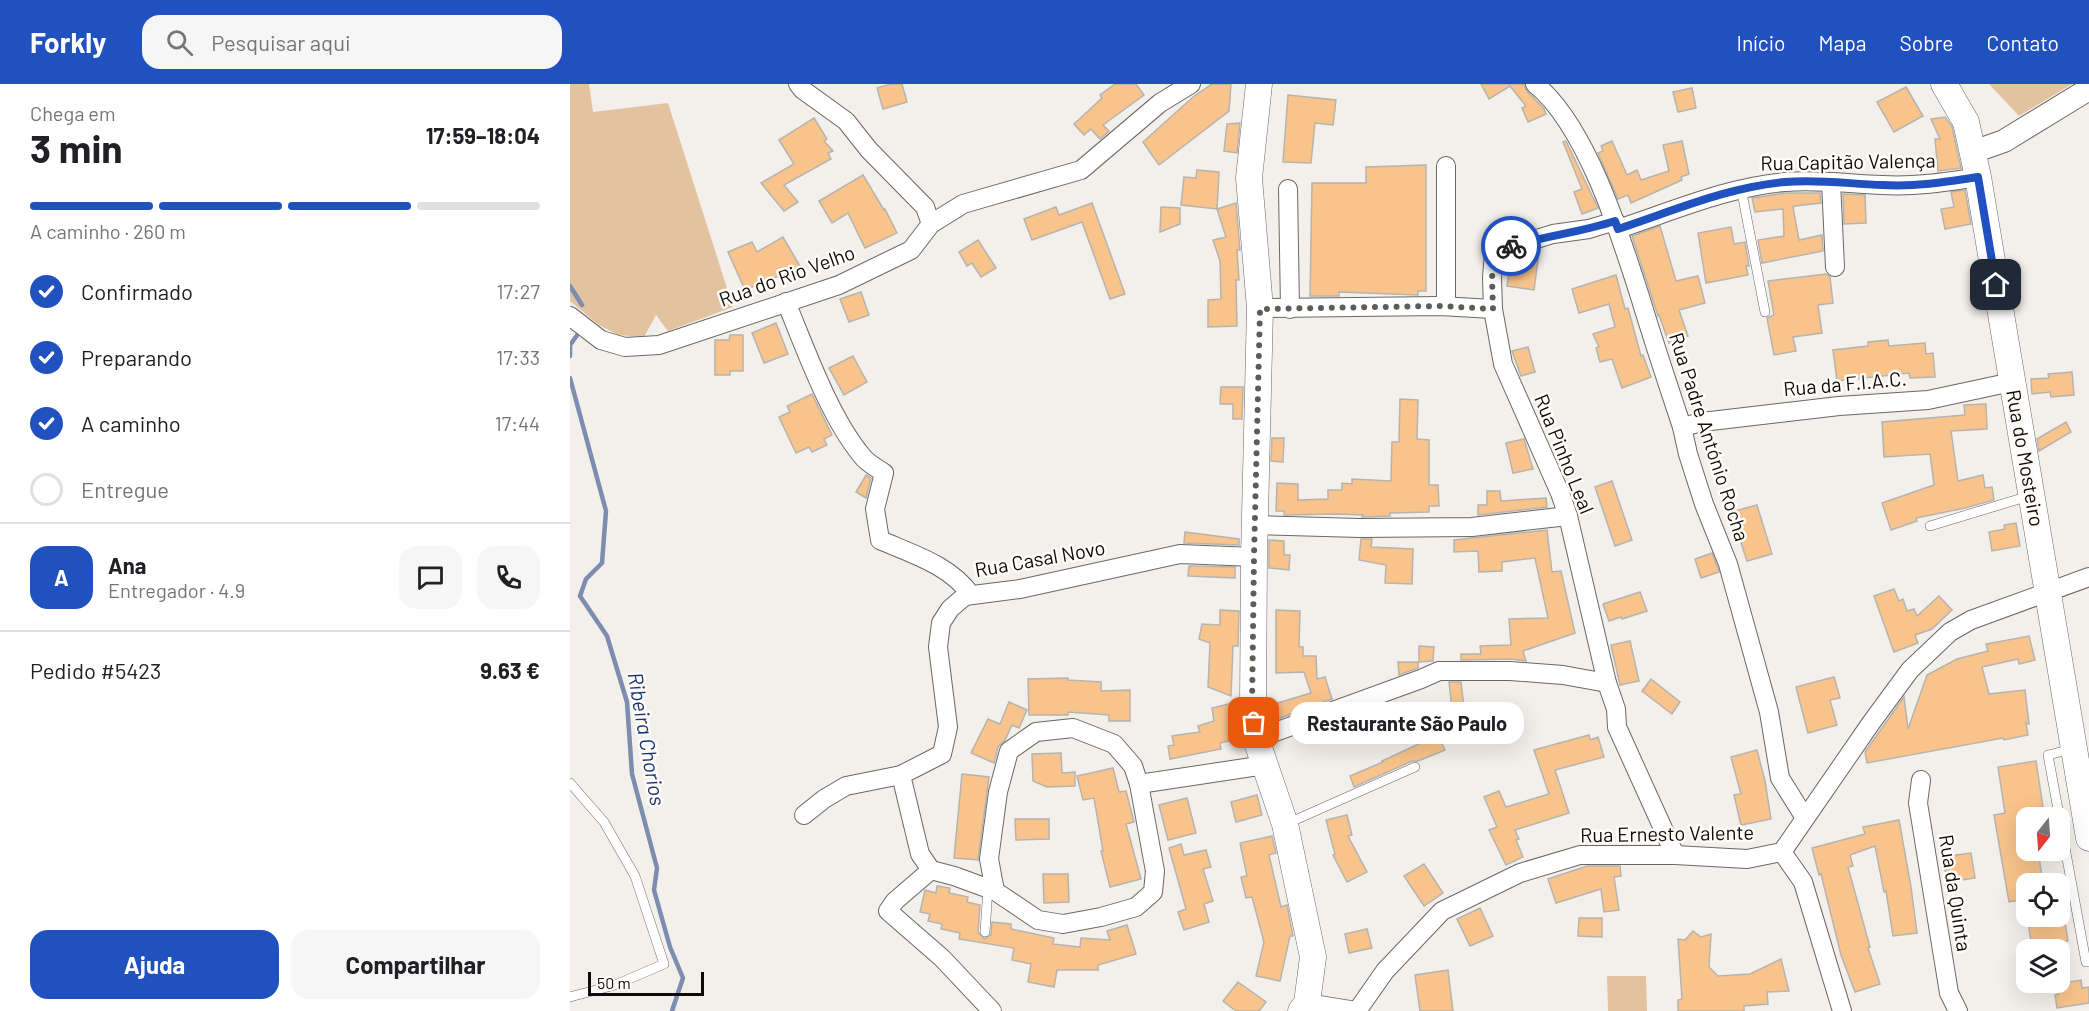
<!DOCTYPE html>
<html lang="pt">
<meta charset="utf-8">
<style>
:root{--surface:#fff;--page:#f6f6f6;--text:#202124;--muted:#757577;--line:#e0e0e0;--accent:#2051bf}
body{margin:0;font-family:Barlow,sans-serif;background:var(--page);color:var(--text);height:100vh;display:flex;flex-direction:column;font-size:22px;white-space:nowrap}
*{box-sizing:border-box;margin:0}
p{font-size:20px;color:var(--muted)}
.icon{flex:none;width:33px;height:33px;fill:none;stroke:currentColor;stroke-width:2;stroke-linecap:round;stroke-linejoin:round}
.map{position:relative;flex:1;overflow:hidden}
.drawer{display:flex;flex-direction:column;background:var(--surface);width:570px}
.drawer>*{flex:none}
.needle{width:39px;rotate:197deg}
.fabs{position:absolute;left:1446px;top:723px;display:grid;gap:12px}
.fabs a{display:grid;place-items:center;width:54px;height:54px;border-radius:12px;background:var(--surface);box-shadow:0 6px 24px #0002;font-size:30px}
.scale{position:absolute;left:18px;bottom:15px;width:116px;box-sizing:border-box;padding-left:6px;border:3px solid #0d0b0a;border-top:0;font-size:16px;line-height:21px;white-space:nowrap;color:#0d0b0a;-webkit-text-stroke:4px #fffcf9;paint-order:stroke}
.pin{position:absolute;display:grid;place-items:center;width:51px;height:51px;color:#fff;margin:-26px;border-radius:12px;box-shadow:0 3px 9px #0006}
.courier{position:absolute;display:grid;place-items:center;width:60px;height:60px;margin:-30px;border:4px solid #2051bf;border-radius:50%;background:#fff;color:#222;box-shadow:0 2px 8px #0007}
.bubble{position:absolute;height:42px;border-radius:18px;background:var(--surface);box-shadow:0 6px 24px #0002;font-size:20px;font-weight:700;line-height:42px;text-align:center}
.summary em{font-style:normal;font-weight:700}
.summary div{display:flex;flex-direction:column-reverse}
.summary{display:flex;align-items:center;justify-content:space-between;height:102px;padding:0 30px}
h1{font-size:39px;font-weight:700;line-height:45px}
.bar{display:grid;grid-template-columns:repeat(4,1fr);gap:9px 6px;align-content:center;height:72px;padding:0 30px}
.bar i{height:8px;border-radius:4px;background:var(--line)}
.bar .current{background:var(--accent)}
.bar p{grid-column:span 4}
.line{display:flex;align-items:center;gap:15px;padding:0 30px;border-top:2px solid var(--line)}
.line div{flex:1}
.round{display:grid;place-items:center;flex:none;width:63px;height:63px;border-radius:18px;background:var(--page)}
ol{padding:0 30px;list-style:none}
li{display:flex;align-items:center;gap:18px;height:66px}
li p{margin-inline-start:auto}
li .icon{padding:6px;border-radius:50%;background:var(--accent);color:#fff;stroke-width:4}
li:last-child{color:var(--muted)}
li i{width:33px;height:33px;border:3px solid var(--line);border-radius:50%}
.primary-button{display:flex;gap:12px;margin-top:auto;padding:12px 30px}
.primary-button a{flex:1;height:69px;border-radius:18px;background:var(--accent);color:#fff;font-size:24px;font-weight:700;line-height:69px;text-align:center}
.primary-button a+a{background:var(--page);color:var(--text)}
header{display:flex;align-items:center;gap:36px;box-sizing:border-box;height:84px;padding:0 30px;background:var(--accent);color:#fff}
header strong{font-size:28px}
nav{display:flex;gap:33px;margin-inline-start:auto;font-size:21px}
.search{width:420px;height:54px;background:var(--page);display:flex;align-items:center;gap:15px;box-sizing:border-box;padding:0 21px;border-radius:18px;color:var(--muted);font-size:22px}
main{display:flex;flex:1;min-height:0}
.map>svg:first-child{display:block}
</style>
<header>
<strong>Forkly</strong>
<div class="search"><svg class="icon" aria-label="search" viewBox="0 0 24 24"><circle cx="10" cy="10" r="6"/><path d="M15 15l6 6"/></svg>Pesquisar aqui</div>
<nav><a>Início</a><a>Mapa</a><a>Sobre</a><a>Contato</a></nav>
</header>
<main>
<section class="drawer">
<div class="summary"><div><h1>3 min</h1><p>Chega em</p></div><em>17:59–18:04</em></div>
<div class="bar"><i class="current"></i><i class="current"></i><i class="current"></i><i></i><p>A caminho · 260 m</p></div>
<ol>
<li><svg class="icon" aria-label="check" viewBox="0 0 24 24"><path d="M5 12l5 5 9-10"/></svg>Confirmado<p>17:27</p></li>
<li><svg class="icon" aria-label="check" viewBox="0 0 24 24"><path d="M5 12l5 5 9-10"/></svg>Preparando<p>17:33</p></li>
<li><svg class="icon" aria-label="check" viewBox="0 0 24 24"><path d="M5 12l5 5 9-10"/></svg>A caminho<p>17:44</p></li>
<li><i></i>Entregue</li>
</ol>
<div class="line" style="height:108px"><b class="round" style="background:var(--accent);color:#fff">A</b><div><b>Ana</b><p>Entregador · 4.9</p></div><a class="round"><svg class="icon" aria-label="chat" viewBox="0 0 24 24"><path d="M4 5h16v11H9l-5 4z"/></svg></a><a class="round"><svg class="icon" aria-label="phone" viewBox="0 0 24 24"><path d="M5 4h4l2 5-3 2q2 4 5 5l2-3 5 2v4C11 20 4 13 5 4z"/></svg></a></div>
<div class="line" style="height:78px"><div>Pedido #5423</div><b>9.63 €</b></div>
<div class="primary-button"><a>Ajuda</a><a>Compartilhar</a></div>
</section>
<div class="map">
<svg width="1519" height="927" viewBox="0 0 1519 927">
<rect width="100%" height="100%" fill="#f3efea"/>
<g fill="#e2c29f">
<polygon points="0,0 19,0 23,28 98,19 163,223 98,247 86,231 74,253 48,251 29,241 0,217"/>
<polygon points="1419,0 1502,0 1449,32"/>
<polygon points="1037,892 1076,892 1077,927 1038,927"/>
</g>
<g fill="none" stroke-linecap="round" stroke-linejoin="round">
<g stroke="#7c8daf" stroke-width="4.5">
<polyline points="0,202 12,221"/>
<polyline points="0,272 0,261 8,250"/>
<polyline points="0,294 36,427 32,479 16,495 10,512 37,552 57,618 62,690 87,784 84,806 100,863 113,894 102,927"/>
</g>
</g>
<g fill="#f8c48b" stroke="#b7b3af" stroke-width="1.5">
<polygon points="321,0 332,0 337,18 313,25 307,4"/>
<polygon points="545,0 566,0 574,11 533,41 539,47 530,55 521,45 514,51 504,40 532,14 530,11"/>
<polygon points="642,0 661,0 659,27 589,81 573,58 623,13"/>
<polygon points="911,0 954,0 957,7 974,25 976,30 958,38 952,24 956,22 940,2 919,15"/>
<polygon points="1336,3 1353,32 1324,48 1307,18"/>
<polygon points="1122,4 1126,24 1108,28 1103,8"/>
<polygon points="718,11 766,16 763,41 745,39 741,79 713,78"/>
<polygon points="1375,33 1382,43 1391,84 1368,87 1365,55 1370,55 1361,35"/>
<polygon points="244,34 257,55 254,57 263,67 258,69 261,75 214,101 228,118 214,127 191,99 224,80 209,56"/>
<polygon points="670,39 667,69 654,67 657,40"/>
<polygon points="996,57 1028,124 1012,130 1004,108 1012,105 993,58"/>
<polygon points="1042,57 1057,91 1067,86 1071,96 1099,87 1093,61 1112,57 1119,90 1111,93 1112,96 1061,119 1058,111 1048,115 1028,69 1033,67 1031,62"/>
<polygon points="856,81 856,207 848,207 848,211 769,208 769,212 740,212 742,99 796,99 796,83"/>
<polygon points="627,86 649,88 647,125 611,121 614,93 626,94"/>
<polygon points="293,91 314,126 315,125 327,149 295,164 278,129 262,139 249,117"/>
<polygon points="1395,106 1401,140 1375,145 1371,125 1384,123 1381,108"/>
<polygon points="1216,109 1250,109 1251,119 1225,122 1223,123 1229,156 1252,151 1253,167 1192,179 1188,156 1214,152 1213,125 1185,128 1182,114"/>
<polygon points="1273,110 1295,111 1296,139 1274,140"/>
<polygon points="522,119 555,210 540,215 512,138 462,156 454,135 486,123 489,131"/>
<polygon points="666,119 670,166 667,166 669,196 666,196 667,242 638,243 638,216 651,215 650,177 643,156 656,153 647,125"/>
<polygon points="591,123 610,124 610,140 590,148"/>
<polygon points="1090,142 1106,197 1128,192 1135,219 1109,226 1118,252 1099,259 1089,231 1088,232 1062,152"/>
<polygon points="1161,143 1164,160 1175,158 1179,182 1176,182 1178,191 1136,199 1128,149"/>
<polygon points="213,153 231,184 213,195 211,191 175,206 158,168 182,158 187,168"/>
<polygon points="408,156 426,184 411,193 402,179 397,182 389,168"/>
<polygon points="948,173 968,176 964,206 937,202 941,175"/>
<polygon points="1256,190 1260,193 1263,219 1248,221 1252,249 1223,253 1226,267 1204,271 1197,234 1204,231 1198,197"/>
<polygon points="1046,191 1055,225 1058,224 1071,272 1073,271 1081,293 1052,304 1042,275 1030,278 1026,264 1029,263 1023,250 1045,243 1039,220 1009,229 1002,205"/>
<polygon points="291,208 299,231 279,238 270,215"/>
<polygon points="206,239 218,270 194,279 182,249"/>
<polygon points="160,251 173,251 173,287 160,287 160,291 145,291 145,256 159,256"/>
<polygon points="1318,256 1319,262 1355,259 1356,270 1363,269 1365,293 1340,294 1339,289 1267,297 1263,266 1298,262 1298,258"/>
<polygon points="958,263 965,288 951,292 942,267"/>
<polygon points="283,272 297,298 274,311 259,284"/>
<polygon points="1502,288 1504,311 1481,313 1480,308 1462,310 1461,295 1479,294 1478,290"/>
<polygon points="651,303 673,303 672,335 663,335 663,320 650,320"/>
<polygon points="242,310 262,351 254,355 257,361 242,368 239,363 226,369 209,333 220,328 217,322"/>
<polygon points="830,315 848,316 847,355 859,356 859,401 868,401 869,422 859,422 859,428 820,429 820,432 792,433 793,431 766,430 714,431 714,427 706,427 707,399 728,400 728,416 758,415 758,406 772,406 772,399 782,400 782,395 821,397 822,358 829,358"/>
<polygon points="1416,320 1417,345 1381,347 1388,397 1413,391 1415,404 1422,403 1424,416 1395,424 1346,434 1347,437 1321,446 1312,419 1364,401 1360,370 1314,373 1312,338 1395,331 1394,321"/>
<polygon points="1496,338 1501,348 1469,367 1467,355"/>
<polygon points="702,354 714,354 713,378 701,377"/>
<polygon points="954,355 963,385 943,389 936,359"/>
<polygon points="296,391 301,394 296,414 286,408"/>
<polygon points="1042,397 1062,456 1045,462 1025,403"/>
<polygon points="917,407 930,407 931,417 976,414 977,423 908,431 908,421 917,421"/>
<polygon points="1187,421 1202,470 1177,477 1161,428"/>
<polygon points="1446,439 1450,462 1422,467 1419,448 1435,445 1434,441"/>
<polygon points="977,446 982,488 991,487 1005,549 953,567 956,577 941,575 891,576 891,570 911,570 910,562 941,561 939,535 978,534 965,474 932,478 932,487 909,488 908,467 884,468 884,456"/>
<polygon points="615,448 669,455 669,461 614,459"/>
<polygon points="791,455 802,455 801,463 843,465 842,500 815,499 816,481 789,476"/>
<polygon points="699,456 714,457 714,471 720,471 719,486 699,484"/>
<polygon points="1142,469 1149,488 1131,494 1125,475"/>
<polygon points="619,482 665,483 665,494 618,492"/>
<polygon points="1324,505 1329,517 1333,515 1337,527 1344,525 1347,532 1369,512 1382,526 1362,545 1345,551 1348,559 1324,568 1304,512"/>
<polygon points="1070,508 1077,527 1052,535 1051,533 1039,537 1033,520"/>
<polygon points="650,526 669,527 668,562 663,562 661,612 638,603 640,559 629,555 632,540 650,541"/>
<polygon points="706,526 730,527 729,563 733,563 733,572 746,572 747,595 755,593 762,615 699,638 698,622 741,609 734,588 706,589"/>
<polygon points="1459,552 1465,576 1449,580 1448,575 1412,583 1419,610 1455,606 1459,640 1456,639 1458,651 1434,656 1433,654 1297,679 1295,668 1334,613 1338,645 1357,591 1387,575 1418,567 1416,560"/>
<polygon points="1060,557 1069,597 1050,601 1041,561"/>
<polygon points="849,562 864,563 863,577 849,578"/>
<polygon points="828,578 848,578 848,584 829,591"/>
<polygon points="1264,593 1270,614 1260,616 1267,641 1238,649 1226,603"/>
<polygon points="498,594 498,596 531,598 531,607 560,606 560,637 539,637 539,631 498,628 498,631 459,631 458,595"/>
<polygon points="1081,595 1110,618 1102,630 1072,607"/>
<polygon points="879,598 891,598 895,632 883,634"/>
<polygon points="439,618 457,626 449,644 442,641 435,656 428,663 424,679 401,669 418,635 430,640"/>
<polygon points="663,619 671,654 650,659 651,665 600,675 598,662 604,661 602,652 630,648 628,642 644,637 642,624"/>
<polygon points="868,651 875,666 848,677 842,677 784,703 780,692 813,678 812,677"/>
<polygon points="1019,651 1020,656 1028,653 1034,673 985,686 999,729 945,746 949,755 946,756 953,773 936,781 919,746 927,743 914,713 929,707 936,723 979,710 964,666"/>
<polygon points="1187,666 1195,697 1201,735 1171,741 1164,711 1171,710 1161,673"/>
<polygon points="491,669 492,689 505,688 505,702 477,703 463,697 462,670"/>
<polygon points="1466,677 1473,723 1463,724 1464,734 1456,734 1456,766 1468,766 1473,800 1456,800 1456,815 1439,818 1424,731 1435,729 1428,683"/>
<polygon points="543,684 549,708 556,707 564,738 556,740 571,795 540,803 531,767 533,767 524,714 513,716 507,692"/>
<polygon points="392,690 419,693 408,776 384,774"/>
<polygon points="687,711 692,731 666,738 661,718"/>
<polygon points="617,714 626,749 598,756 589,721"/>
<polygon points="777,731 782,751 778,752 797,788 777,798 763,771 765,770 756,736"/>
<polygon points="445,735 479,735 479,755 446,756"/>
<polygon points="1329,736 1341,803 1347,849 1323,852 1316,807 1314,808 1305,762 1280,771 1283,782 1278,783 1300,863 1298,864 1310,900 1285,908 1271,871 1251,790 1249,791 1242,764 1295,750 1293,743"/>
<polygon points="702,752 706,769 699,771 711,823 717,821 723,852 720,852 710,897 686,892 694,858 682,813 676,814 671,793 677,792 670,759"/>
<polygon points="611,760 614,771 636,766 641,783 633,785 643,817 634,820 639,838 614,846 608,828 616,825 599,764"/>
<polygon points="1401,769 1405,794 1380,798 1379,787 1375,787 1372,773"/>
<polygon points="854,780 873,809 854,822 834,792"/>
<polygon points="1017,782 1050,782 1051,792 1044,793 1049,826 1034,828 1031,805 986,819 978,795"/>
<polygon points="473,790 498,790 499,818 474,819"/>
<polygon points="367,802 380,804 379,809 398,813 397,818 410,821 408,848 414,855 421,851 422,838 441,840 441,845 484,854 483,860 510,863 511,854 540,856 537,847 557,841 566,870 528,881 528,886 487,886 484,903 458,898 461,880 442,876 444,864 389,855 390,849 371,845 372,840 358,837 360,830 350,828 355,806 366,809"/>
<polygon points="910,824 923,852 900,862 887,835"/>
<polygon points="1457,832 1494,832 1498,857 1462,863"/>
<polygon points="1009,834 1032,834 1032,853 1008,852"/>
<polygon points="797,845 802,864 779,869 775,850"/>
<polygon points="1123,847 1131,853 1141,850 1139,883 1148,892 1180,890 1211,875 1219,907 1197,908 1198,920 1174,922 1174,927 1108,927 1108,916 1112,915 1108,855 1115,856"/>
<polygon points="878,886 883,927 850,927 845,891"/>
<polygon points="1511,896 1512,904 1519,903 1519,919 1487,924 1485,911 1489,910 1487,900"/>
<polygon points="668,898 696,918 689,927 666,927 653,917"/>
</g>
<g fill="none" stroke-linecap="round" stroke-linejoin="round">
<g stroke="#6b6864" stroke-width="10">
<g id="service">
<polyline points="1171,104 1195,228"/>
<polyline points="1360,442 1459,412"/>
<polyline points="1502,665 1478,671 1516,878 1519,878"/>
<polyline points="0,699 34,738 65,792 94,880 45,901 0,913"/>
<polyline points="716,740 845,683"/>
<polyline points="415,848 418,804"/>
</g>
</g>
<g stroke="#6b6864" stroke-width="20">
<g id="minor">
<polyline points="228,0 233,6 276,37 299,66 355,123 361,140"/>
<path d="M965,0C1017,42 1051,153 1071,216C1084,259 1098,301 1112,343L1118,370L1134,420L1158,480L1199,628L1210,694L1235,734"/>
<polyline points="876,82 876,222"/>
<polyline points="1261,98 1265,183"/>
<polyline points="718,105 720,225"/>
<polyline points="1045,137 1019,145 983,150 924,168 922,194 923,225 933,280 990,409 998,432 1037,599 1046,625 1047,643 1105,771"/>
<path d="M1048,145C1103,127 1158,103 1215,98C1248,95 1280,100 1312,101C1345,103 1376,98 1408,93"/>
<path d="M216,218C236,266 259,332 292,372C297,379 307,384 314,389L305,425L310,456C342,470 380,481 401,511"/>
<polyline points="690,224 870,222 923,225"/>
<polyline points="0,232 31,256 55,263 89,261 269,201 341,166 361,140 393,120 511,86 590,19 621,0"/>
<polyline points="1112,343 1132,338 1269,322 1358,316 1442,298"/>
<polyline points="685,441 790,444 902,443 998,432"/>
<polygon points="503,644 544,660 563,682 569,700 585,787 583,808 566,823 531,833 493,840 468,836 425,807 419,775 428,708 439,667 466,648"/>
<polyline points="686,655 851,595 869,587 940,587 993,591 1037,599"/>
<polyline points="1351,696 1348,719 1379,909 1388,927"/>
<polyline points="569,700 695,681"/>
<polyline points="234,731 254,715 276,702 331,691"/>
<polyline points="1212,768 1301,639 1340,586 1380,548 1401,536 1519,493"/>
<polyline points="1212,768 1233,798 1272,927"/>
<polyline points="361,786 325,817 318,827 372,874 422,927"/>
<polyline points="425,807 384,792 361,786 350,770 331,691 372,670 378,643 368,563 371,539 380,525 395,512 450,505 610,470 684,473"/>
<polyline points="737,919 786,927"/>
<polyline points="787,927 815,887 872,827 950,789 1010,771 1105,771 1177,775 1212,768"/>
</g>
</g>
<g stroke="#6b6864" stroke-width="24">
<polyline id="tertiary" points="1403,68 1434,57 1519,5"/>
</g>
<g stroke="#6b6864" stroke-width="27">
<g id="secondary">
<polyline points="689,0 679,94 690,224 684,473 683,623 686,655 715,740 743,873 737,919 731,927"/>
<polyline points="1374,0 1396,38 1408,93 1519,754"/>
</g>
</g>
<use href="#service" stroke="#fff" stroke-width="9"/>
<use href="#minor" stroke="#fff" stroke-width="18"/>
<use href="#tertiary" stroke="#fff" stroke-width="22"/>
<use href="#secondary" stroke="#fff" stroke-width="26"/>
</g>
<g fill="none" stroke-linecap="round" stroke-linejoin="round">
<polyline stroke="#5e5b58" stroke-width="6" stroke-dasharray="0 10.8" points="684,639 682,623 684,473 690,225 870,222 923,225 922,194 924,168 941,162"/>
<path stroke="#2051bf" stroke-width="8" d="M941,162C976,152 1011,148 1045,137L1048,145C1103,127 1158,103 1215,98C1248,95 1280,100 1312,101C1345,103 1376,98 1408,93L1426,201"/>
</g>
<g text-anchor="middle" stroke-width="5" stroke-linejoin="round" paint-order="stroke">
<g font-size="20" fill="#0d0b0a" stroke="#fffcf9">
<text transform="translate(1278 78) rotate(-1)" y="7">Rua Capitão Valença</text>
<text transform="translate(217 192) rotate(-20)" y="7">Rua do Rio Velho</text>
<text transform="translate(1275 300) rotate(-5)" y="7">Rua da F.I.A.C.</text>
<text transform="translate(1139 353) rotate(72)" y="7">Rua Padre António Rocha</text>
<text transform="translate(994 370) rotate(68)" y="7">Rua Pinho Leal</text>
<text transform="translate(1455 374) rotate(80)" y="7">Rua do Mosteiro</text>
<text transform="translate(470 475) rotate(-10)" y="7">Rua Casal Novo</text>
<text transform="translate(1097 750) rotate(-1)" y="7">Rua Ernesto Valente</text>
<text transform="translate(1385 809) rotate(81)" y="7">Rua da Quinta</text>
</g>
<g font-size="21" font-style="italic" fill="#16357a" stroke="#fffcf9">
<text transform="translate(76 655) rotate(80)" y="7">Ribeira Chorios</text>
</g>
</g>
</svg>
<div class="fabs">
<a><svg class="needle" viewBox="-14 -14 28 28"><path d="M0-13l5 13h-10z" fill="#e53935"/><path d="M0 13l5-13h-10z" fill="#757577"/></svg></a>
<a><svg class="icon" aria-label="locate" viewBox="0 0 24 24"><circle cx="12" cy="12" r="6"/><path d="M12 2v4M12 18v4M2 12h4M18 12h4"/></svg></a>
<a><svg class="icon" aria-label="layers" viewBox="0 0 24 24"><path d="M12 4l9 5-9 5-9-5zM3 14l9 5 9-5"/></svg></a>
</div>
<div class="scale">50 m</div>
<div class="pin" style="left:684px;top:639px;background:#ea580c"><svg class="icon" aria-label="bag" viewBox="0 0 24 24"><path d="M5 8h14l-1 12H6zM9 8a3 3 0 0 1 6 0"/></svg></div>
<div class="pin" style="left:1426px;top:201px;background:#1f2937"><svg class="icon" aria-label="home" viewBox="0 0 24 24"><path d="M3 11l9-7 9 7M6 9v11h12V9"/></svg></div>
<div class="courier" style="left:941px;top:162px"><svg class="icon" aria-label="bike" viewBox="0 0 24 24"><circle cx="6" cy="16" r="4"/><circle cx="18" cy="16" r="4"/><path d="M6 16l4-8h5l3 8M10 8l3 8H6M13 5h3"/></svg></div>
<div class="bubble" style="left:720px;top:618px;width:234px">Restaurante São Paulo</div>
</div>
</main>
